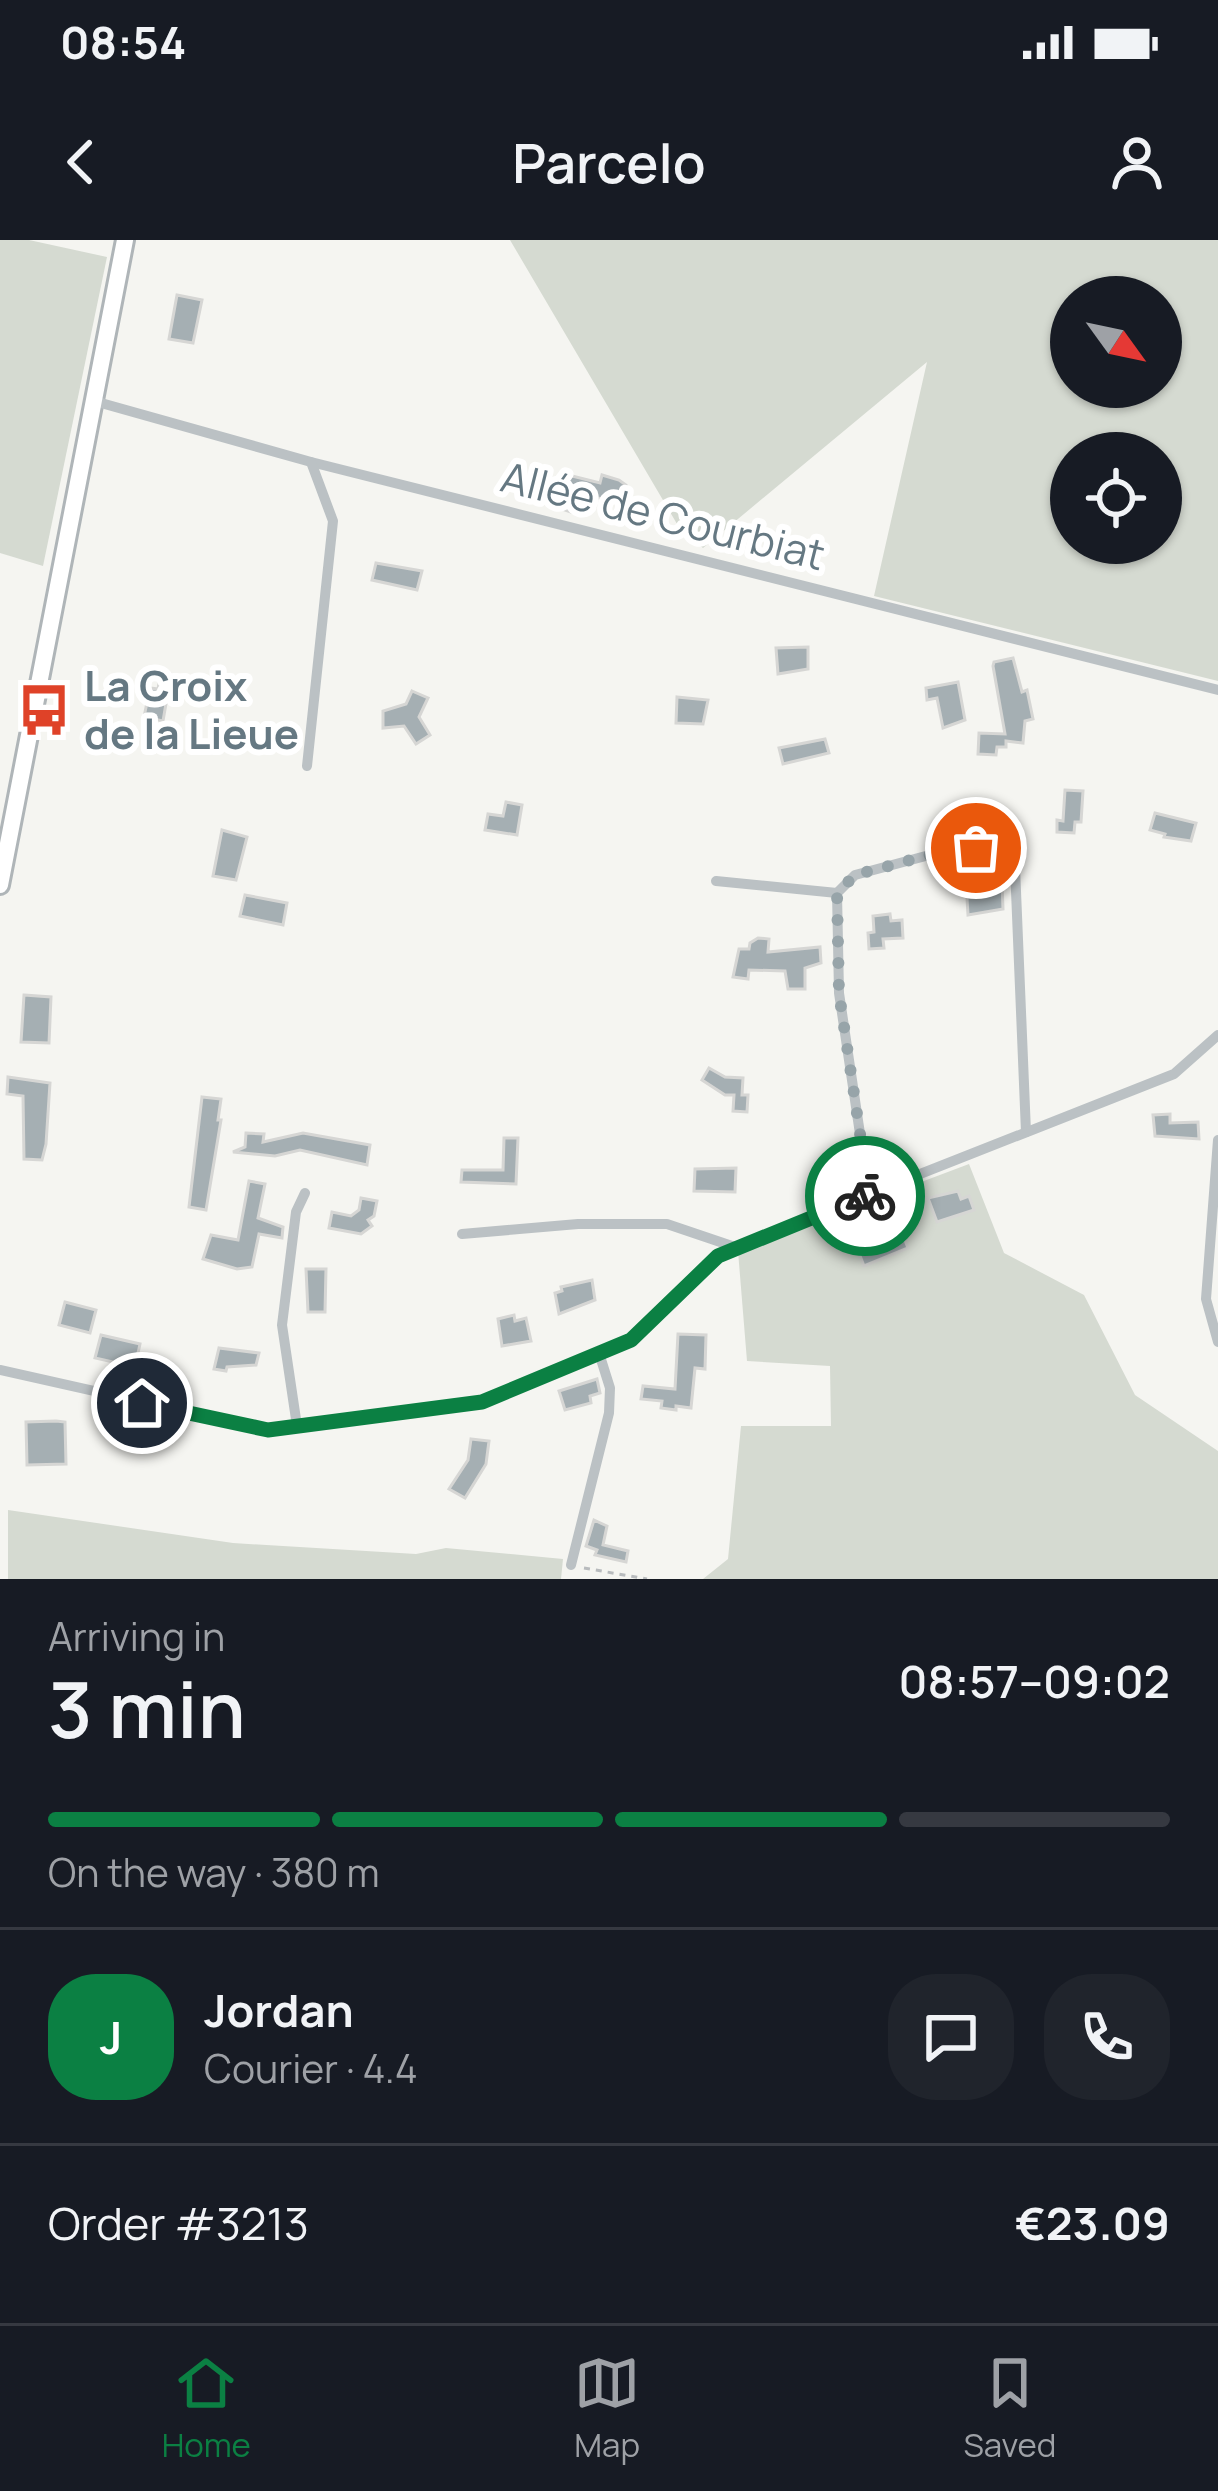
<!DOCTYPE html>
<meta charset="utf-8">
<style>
:root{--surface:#171b24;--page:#20242c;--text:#f1f3f6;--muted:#9ea1a6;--line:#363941;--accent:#0b8043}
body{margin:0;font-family:Manrope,sans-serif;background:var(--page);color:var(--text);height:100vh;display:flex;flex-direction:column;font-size:45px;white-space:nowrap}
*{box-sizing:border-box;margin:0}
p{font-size:39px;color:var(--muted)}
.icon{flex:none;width:66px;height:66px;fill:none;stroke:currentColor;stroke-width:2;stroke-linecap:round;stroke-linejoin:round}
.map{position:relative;height:1339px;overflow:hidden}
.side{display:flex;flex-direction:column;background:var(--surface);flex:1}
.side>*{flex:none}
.needle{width:78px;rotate:123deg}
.buttons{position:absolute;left:1050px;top:36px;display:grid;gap:24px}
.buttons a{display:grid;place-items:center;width:132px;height:132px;border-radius:50%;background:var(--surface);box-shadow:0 3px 9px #0004;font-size:60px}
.pin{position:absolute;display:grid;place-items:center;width:102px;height:102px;color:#fff;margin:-51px;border:6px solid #fff;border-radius:50%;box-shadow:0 3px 12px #0007}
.courier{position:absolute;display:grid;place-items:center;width:120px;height:120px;margin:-60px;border:9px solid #0b8043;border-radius:50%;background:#fff;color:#222;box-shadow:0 3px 15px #0007}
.headline em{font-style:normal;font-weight:600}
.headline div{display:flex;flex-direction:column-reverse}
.headline{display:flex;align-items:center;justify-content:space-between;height:204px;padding:0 48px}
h1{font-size:78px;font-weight:600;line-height:90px}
.bar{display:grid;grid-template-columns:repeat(4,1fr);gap:18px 12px;align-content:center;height:144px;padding:0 48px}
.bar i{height:15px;border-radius:9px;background:var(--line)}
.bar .selected{background:var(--accent)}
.bar p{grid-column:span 4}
.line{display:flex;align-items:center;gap:30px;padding:0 48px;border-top:3px solid var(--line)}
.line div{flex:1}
.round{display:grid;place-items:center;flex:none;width:126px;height:126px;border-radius:48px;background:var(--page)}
.status{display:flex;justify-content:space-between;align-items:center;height:84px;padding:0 60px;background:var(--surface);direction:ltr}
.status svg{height:33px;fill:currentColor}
header{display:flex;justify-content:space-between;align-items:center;height:156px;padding:0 48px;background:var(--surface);font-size:54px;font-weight:600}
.menu{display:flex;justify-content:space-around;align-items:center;height:168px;border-top:3px solid var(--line);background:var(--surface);font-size:33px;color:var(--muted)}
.menu a{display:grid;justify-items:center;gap:6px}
.menu .selected{color:var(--accent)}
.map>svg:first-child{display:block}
</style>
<div class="status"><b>08:54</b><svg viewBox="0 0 49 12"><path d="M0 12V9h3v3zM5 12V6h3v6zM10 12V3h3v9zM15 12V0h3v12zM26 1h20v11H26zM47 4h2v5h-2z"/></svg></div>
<header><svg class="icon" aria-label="back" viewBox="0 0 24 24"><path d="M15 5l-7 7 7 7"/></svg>Parcelo<svg class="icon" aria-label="person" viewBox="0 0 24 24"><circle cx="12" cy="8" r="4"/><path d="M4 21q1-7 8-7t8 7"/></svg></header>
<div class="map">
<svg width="1218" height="1339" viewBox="0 0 1218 1339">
<rect width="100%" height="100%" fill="#f5f5f1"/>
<g fill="#d5dad1" fill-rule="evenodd">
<polygon points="0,0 29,0 107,17 43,326 0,313"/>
<path d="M510,0H1218V441L874,356L927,122L703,308L680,289ZM1071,57H1161V147H1071ZM1071,213H1161V303H1071Z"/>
<polygon points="969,924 1004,1013 1084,1055 1135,1155 1218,1211 1218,1339 703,1339 728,1319 741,1186 831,1186 830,1126 747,1121 738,1011"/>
<polygon points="8,1270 233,1303 416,1314 446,1308 563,1319 561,1339 8,1339"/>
</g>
<g fill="#a5afb3" stroke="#d6d6d4" stroke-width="3">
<polygon points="177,55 202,60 193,103 169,99"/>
<polygon points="568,235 600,243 602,235 619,240 626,245 621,264 579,253 574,273 559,268 563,255 538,251 542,237 566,242"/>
<polygon points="376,323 422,331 417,350 372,340"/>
<polygon points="808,407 808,429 778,434 776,408"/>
<polygon points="1013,418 1022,452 1027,450 1033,479 1025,481 1023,503 1006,501 1006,507 997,507 996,515 978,514 979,493 1005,494 993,426 994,422"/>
<polygon points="161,432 178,436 175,453 168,452 163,481 144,477 150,448 158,449"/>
<polygon points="958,442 965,480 943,488 937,458 927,460 926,448"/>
<polygon points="412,451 428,458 419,477 430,495 416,504 404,486 383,488 383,471 406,464"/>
<polygon points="677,457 708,460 703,484 676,483"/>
<polygon points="825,499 829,513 783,524 779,508"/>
<polygon points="1065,550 1083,551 1081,582 1075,582 1074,593 1057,592 1057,580 1063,581"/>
<polygon points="506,562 522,565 517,595 485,590 488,574 503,576"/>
<polygon points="1155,573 1196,583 1191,601 1164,597 1165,594 1150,590"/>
<polygon points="222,590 247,597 236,640 213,636"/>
<polygon points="976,640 977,644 1002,643 1003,669 968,675 966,641"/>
<polygon points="245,655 287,663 283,685 240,676"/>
<polygon points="890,674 891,681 902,680 903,698 883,699 884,708 869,709 868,693 874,692 873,676"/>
<polygon points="758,698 769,699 768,712 820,707 821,723 805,728 805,749 788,749 785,731 749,730 748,739 733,737 739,709 749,709 750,703"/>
<polygon points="24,755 51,757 49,803 21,802"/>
<polygon points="709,828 725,837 743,838 742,855 748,855 747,872 733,871 734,855 725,855 702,840"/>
<polygon points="8,837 50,843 46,904 42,920 24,919 23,856 7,854"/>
<polygon points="202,857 221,859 218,880 221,880 206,970 189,967"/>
<polygon points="1170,874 1170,883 1198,882 1199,899 1155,896 1153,875"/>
<polygon points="246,893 264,894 263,902 303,893 370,905 367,925 300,910 275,916 233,912 245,907"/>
<polygon points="504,898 518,898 516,944 461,942 462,930 503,930"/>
<polygon points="736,928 735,952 694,951 695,929"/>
<polygon points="249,941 265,944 258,978 283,987 282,998 259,994 252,1027 237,1029 203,1019 211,995 238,1000"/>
<polygon points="958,951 961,959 969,956 974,970 937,982 928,958"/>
<polygon points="361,958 377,961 374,976 368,980 372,986 361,994 329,988 332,972 351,976 359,970"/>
<polygon points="901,990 908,1008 864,1026 857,1008"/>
<polygon points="306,1029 326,1029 325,1072 308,1072"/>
<polygon points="592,1040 595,1060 559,1074 555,1053 562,1051 561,1047"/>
<polygon points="65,1062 96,1070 90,1093 59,1085"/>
<polygon points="514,1075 515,1081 526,1078 531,1101 502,1106 498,1079"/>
<polygon points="678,1094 706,1095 705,1129 695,1128 691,1168 676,1166 676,1170 661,1168 662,1161 641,1159 643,1146 675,1149"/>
<polygon points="101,1095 140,1104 135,1127 95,1118"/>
<polygon points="219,1108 259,1113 256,1125 227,1127 226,1131 214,1129"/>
<polygon points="597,1139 600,1153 590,1156 591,1163 565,1170 559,1151"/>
<polygon points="56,1181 65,1182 66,1224 27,1225 26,1182"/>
<polygon points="471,1199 489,1201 486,1224 465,1258 449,1249 468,1220"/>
<polygon points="594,1280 607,1286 603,1305 628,1311 626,1322 595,1315 597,1310 586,1306"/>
</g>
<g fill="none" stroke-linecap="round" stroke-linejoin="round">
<g stroke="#afb5b8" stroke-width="22">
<polyline id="primary" points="0,645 125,0"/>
</g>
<polyline stroke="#b8bbbd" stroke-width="3" stroke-dasharray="6 6" stroke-linecap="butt" points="584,1328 647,1339"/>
<g stroke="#bbc1c4" stroke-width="10">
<polyline points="94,161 311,222 1218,450"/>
<polyline points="307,526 333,281 311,222"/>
<polyline points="716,641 837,653"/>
<polyline points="1218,900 1206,1059 1218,1102"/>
<polyline points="869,954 839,753 837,653 855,635 948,610 1004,606 1015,627 1026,892"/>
<polyline points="462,994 578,984 667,984 735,1007"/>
<polyline points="0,1130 268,1190 482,1162 631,1100 718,1016 735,1007 1174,834 1218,795"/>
<polyline points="297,1186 282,1085 296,972 305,953"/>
<polyline points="571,1325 609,1173 610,1148 599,1113"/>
</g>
<use href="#primary" stroke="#fff" stroke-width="16"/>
</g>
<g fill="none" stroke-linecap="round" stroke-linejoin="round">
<polyline stroke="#97a4a9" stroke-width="12" stroke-dasharray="0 21.6" points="865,956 869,954 839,753 837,653 855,635 948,610 976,608"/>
<polyline stroke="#0b8043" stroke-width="15" points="142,1163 268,1190 482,1162 631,1100 718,1016 865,956"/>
</g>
<defs>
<g id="bus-bare" transform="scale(4.14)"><path d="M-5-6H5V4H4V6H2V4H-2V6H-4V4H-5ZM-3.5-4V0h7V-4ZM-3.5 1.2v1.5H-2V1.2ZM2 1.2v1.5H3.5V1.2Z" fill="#df4228" stroke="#fff" stroke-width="2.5" paint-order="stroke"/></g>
</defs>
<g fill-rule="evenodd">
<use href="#bus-bare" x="44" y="470"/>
</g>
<g text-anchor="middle" stroke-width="12" stroke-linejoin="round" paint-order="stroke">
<g font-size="42" fill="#657882" stroke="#fff">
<text transform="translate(663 276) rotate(14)" y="15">Allée de Courbiat</text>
</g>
<g font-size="42" font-weight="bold" fill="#657882" stroke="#fff" text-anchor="start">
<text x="84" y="461">La Croix<tspan x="84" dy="48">de la Lieue</tspan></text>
</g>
</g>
</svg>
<div class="buttons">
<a><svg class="needle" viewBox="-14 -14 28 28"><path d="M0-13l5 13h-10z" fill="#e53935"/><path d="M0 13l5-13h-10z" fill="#9ea1a6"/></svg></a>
<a><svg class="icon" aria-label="locate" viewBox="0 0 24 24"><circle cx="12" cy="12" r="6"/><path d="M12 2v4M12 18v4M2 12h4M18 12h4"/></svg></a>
</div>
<div class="pin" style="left:976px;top:608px;background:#ea580c"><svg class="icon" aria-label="bag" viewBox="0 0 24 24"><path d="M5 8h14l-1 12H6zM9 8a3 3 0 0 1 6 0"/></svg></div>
<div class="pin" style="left:142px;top:1163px;background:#1f2937"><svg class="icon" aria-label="home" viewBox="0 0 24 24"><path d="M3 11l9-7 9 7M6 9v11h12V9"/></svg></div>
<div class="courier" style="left:865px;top:956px"><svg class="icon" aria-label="bike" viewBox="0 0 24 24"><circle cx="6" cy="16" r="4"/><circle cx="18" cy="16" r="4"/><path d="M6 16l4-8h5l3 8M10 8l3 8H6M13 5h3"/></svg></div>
</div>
<section class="side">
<div class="headline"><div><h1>3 min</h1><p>Arriving in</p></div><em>08:57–09:02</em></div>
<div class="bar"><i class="selected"></i><i class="selected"></i><i class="selected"></i><i></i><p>On the way · 380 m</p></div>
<div class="line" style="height:216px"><b class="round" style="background:var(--accent);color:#fff">J</b><div><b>Jordan</b><p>Courier · 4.4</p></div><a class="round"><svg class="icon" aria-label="chat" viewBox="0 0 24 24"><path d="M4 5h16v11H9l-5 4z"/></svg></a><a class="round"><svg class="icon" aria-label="phone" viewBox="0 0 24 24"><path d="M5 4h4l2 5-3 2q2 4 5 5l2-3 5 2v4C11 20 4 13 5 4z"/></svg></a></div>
<div class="line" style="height:156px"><div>Order #3213</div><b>€23.09</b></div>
</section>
<nav class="menu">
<a class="selected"><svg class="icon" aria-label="home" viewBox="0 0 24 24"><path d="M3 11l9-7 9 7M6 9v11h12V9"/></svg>Home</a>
<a><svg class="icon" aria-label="map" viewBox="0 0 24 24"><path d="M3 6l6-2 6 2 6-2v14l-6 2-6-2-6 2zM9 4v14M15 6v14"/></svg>Map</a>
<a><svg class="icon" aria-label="saved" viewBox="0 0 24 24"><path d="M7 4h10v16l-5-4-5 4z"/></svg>Saved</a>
</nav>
